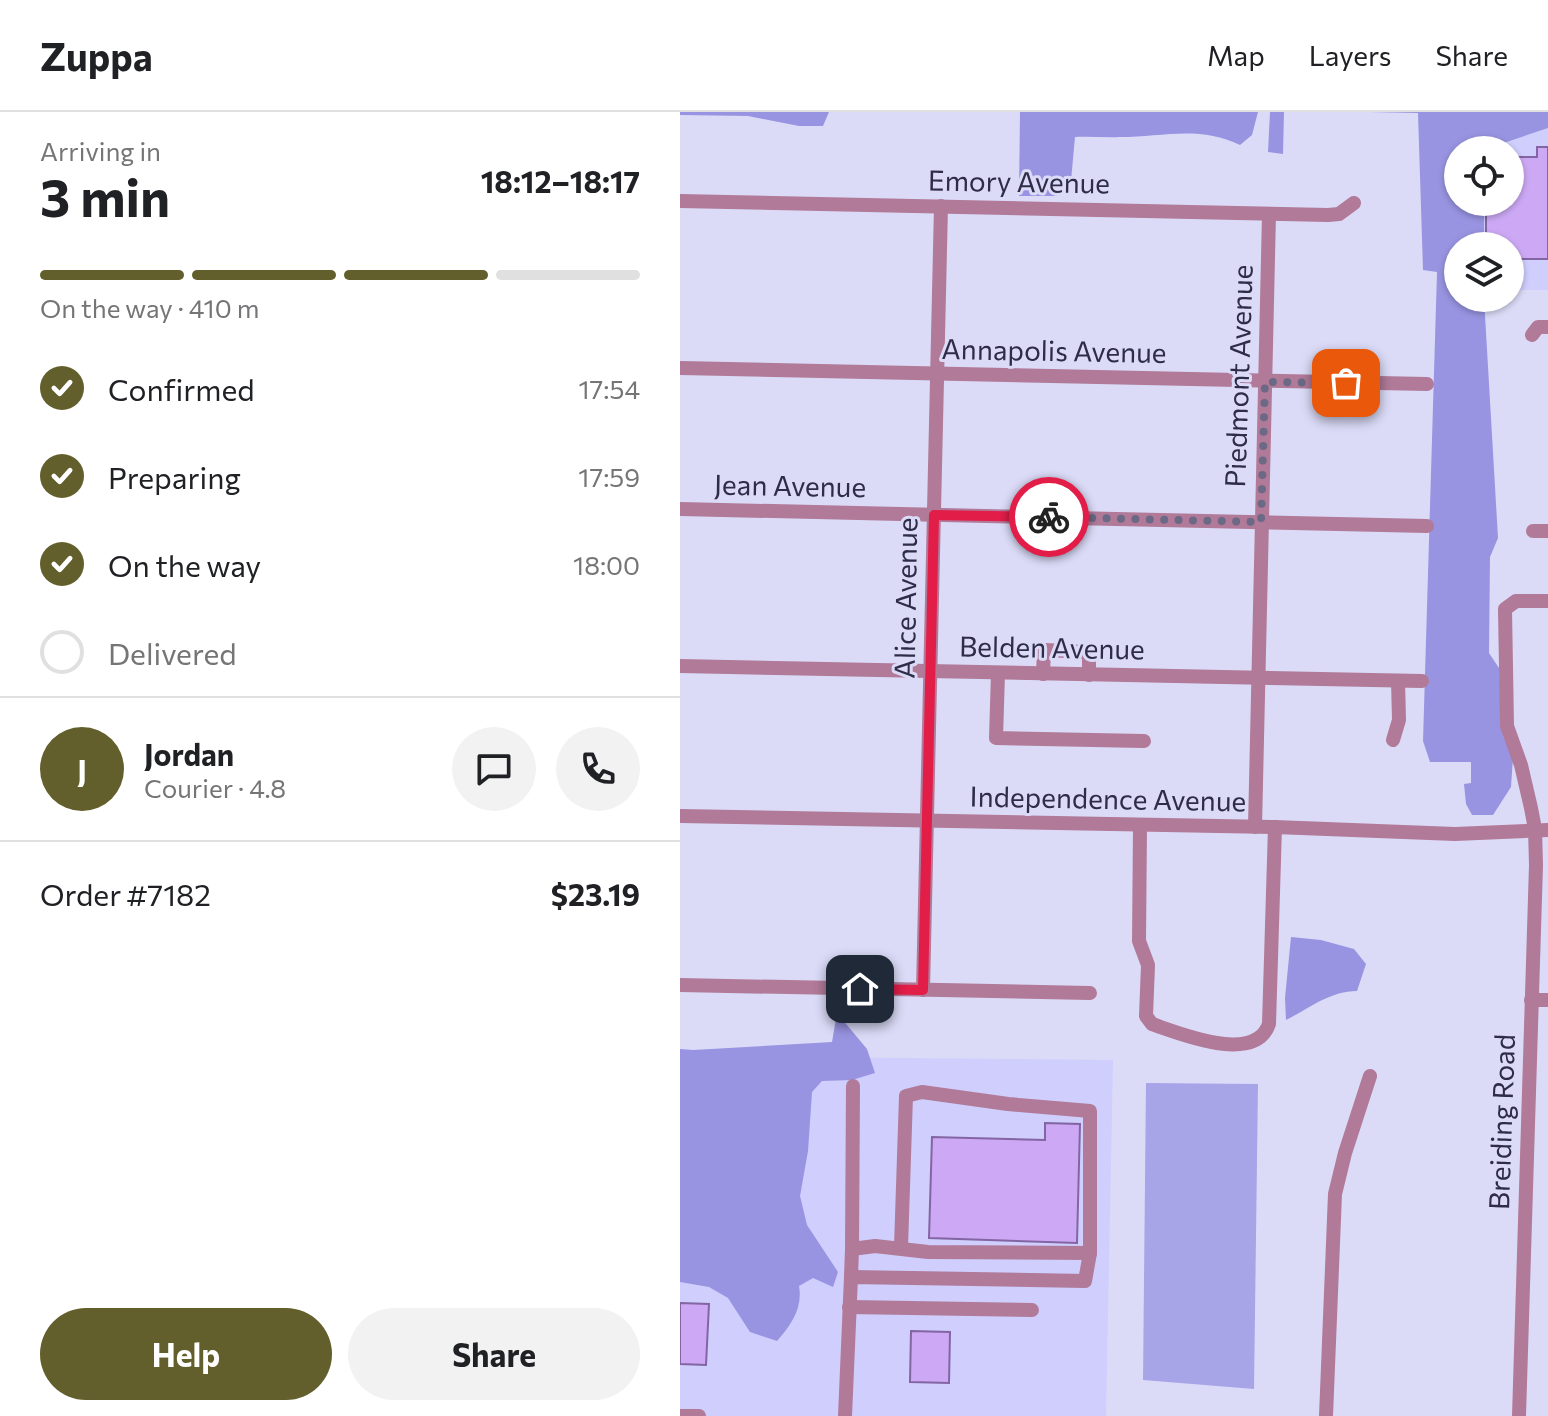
<!DOCTYPE html>
<meta charset="utf-8">
<style>
:root{--surface:#fff;--page:#f2f2f2;--text:#202124;--muted:#757577;--line:#e0e0e0;--accent:#625f2c}
body{margin:0;font-family:Commissioner,sans-serif;background:var(--page);color:var(--text);height:100vh;display:flex;flex-direction:column;font-size:30px;white-space:nowrap}
*{box-sizing:border-box;margin:0}
p{font-size:26px;color:var(--muted)}
.icon{flex:none;width:44px;height:44px;fill:none;stroke:currentColor;stroke-width:2;stroke-linecap:round;stroke-linejoin:round}
.map{position:relative;flex:1;overflow:hidden}
.details{display:flex;flex-direction:column;background:var(--surface);width:680px}
.details>*{flex:none}
.fabs{position:absolute;left:764px;top:24px;display:grid;gap:16px}
.fabs a{display:grid;place-items:center;width:80px;height:80px;border-radius:50%;background:var(--surface);box-shadow:0 2px 6px #0004;font-size:40px}
.pin{position:absolute;display:grid;place-items:center;width:68px;height:68px;color:#fff;margin:-34px;border-radius:16px;box-shadow:0 4px 12px #0006}
.courier{position:absolute;display:grid;place-items:center;width:80px;height:80px;margin:-40px;border:6px solid #e11d48;border-radius:50%;background:#fff;color:#222;box-shadow:0 2px 10px #0007}
.overview em{font-style:normal;font-weight:700}
.overview div{display:flex;flex-direction:column-reverse}
.overview{display:flex;align-items:center;justify-content:space-between;height:136px;padding:0 40px}
h1{font-size:52px;font-weight:700;line-height:60px}
.bar{display:grid;grid-template-columns:repeat(4,1fr);gap:12px 8px;align-content:center;height:96px;padding:0 40px}
.bar i{height:10px;border-radius:6px;background:var(--line)}
.bar .current{background:var(--accent)}
.bar p{grid-column:span 4}
.line{display:flex;align-items:center;gap:20px;padding:0 40px;border-top:2px solid var(--line)}
.line div{flex:1}
.round{display:grid;place-items:center;flex:none;width:84px;height:84px;border-radius:42px;background:var(--page)}
ol{padding:0 40px;list-style:none}
li{display:flex;align-items:center;gap:24px;height:88px}
li p{margin-inline-start:auto}
li .icon{padding:8px;border-radius:50%;background:var(--accent);color:#fff;stroke-width:4}
li:last-child{color:var(--muted)}
li i{width:44px;height:44px;border:4px solid var(--line);border-radius:50%}
.action{display:flex;gap:16px;margin-top:auto;padding:16px 40px}
.action a{flex:1;height:92px;border-radius:48px;background:var(--accent);color:#fff;font-size:32px;font-weight:700;line-height:92px;text-align:center}
.action a+a{background:var(--page);color:var(--text)}
header{display:flex;align-items:center;gap:48px;box-sizing:border-box;height:112px;padding:0 40px;background:var(--surface);border-bottom:2px solid var(--line)}
header strong{font-size:38px}
nav{display:flex;gap:44px;margin-inline-start:auto;font-size:28px}
main{display:flex;flex:1;min-height:0}
.map>svg:first-child{display:block}
</style>
<header>
<strong>Zuppa</strong>
<nav><a>Map</a><a>Layers</a><a>Share</a></nav>
</header>
<main>
<section class="details">
<div class="overview"><div><h1>3 min</h1><p>Arriving in</p></div><em>18:12–18:17</em></div>
<div class="bar"><i class="current"></i><i class="current"></i><i class="current"></i><i></i><p>On the way · 410 m</p></div>
<ol>
<li><svg class="icon" aria-label="check" viewBox="0 0 24 24"><path d="M5 12l5 5 9-10"/></svg>Confirmed<p>17:54</p></li>
<li><svg class="icon" aria-label="check" viewBox="0 0 24 24"><path d="M5 12l5 5 9-10"/></svg>Preparing<p>17:59</p></li>
<li><svg class="icon" aria-label="check" viewBox="0 0 24 24"><path d="M5 12l5 5 9-10"/></svg>On the way<p>18:00</p></li>
<li><i></i>Delivered</li>
</ol>
<div class="line" style="height:144px"><b class="round" style="background:var(--accent);color:#fff">J</b><div><b>Jordan</b><p>Courier · 4.8</p></div><a class="round"><svg class="icon" aria-label="chat" viewBox="0 0 24 24"><path d="M4 5h16v11H9l-5 4z"/></svg></a><a class="round"><svg class="icon" aria-label="phone" viewBox="0 0 24 24"><path d="M5 4h4l2 5-3 2q2 4 5 5l2-3 5 2v4C11 20 4 13 5 4z"/></svg></a></div>
<div class="line" style="height:104px"><div>Order #7182</div><b>$23.19</b></div>
<div class="action"><a>Help</a><a>Share</a></div>
</section>
<div class="map">
<svg width="868" height="1304" viewBox="0 0 868 1304">
<rect width="100%" height="100%" fill="#dbdbf8"/>
<g fill="#cfcefd">
<polygon points="868,16 868,178 830,178 830,134 804,134 804,90 830,90 830,38 803,38"/>
<polygon points="0,944 433,948 426,1304 0,1304"/>
</g>
<polygon fill="#a7a4e8" points="466,971 578,972 574,1277 463,1268"/>
<g fill="#9894e1">
<polygon points="0,0 149,0 143,14 119,14 68,4 0,3"/>
<path d="M340,0H604L603,42L588,40L590,0H578L572,23L560,33C520,13 482,25 440,25C425,26 410,24 395,25L390,80L377,84H339Z"/>
<polygon points="689,0 868,0 868,16 803,38 778,38 778,90 804,90 804,134 778,134 778,186 804,186 818,426 810,445 809,541 819,556 823,623 833,646 831,675 813,703 792,703 786,692 784,672 791,671 791,650 750,650 743,629 757,160 743,158 738,1"/>
<path d="M611,825L641,828L674,837L686,852L677,879C650,879 630,896 606,908L605,886Z"/>
<path d="M157,901L187,937L195,961L172,968L142,969L132,980L128,1039L120,1084L127,1113L158,1160L153,1175L133,1166L119,1174C123,1196 111,1213 97,1229L70,1220L48,1186L29,1175L0,1170V937L13,938L152,930Z"/>
</g>
<g fill="#cda9f5" stroke="#8265a2" stroke-width="2">
<polygon points="857,35 868,35 868,147 830,147 830,134 806,134 806,90 830,90 830,45 857,45"/>
<polygon points="365,1011 400,1012 397,1131 249,1126 252,1025 365,1028"/>
<polygon points="0,1191 29,1192 26,1253 0,1252"/>
<polygon points="231,1219 270,1220 269,1271 230,1270"/>
</g>
<g fill="none" stroke-linecap="round" stroke-linejoin="round">
<g stroke="#b07a98" stroke-width="14">
<polyline points="0,89 648,103 659,102 674,91"/>
<polyline points="852,223 858,215 868,215"/>
<polyline points="0,256 747,272"/>
<polyline points="0,397 747,414"/>
<polyline points="853,419 868,419"/>
<polyline points="344,538 364,538"/>
<polyline points="0,554 742,569"/>
<polyline points="318,561 316,626 464,629"/>
<polyline points="363,562 364,538 409,540 409,563"/>
<polyline points="713,628 719,608 718,569"/>
<polyline points="0,704 595,715 775,722 868,718"/>
<path d="M460,714L459,829L468,853L466,904L472,912C499,921 575,953 589,912L595,715"/>
<polyline points="575,715 589,102"/>
<polyline points="0,873 410,881"/>
<polyline points="243,878 261,94"/>
<polyline points="851,888 868,888"/>
<polyline points="172,1137 173,974"/>
<polyline points="171,1165 172,1137 195,1134 248,1140 410,1141 410,999 328,992 242,980 226,984 221,1135"/>
<polyline points="169,1195 352,1198"/>
<polyline points="0,1304 19,1304"/>
<polyline points="165,1304 171,1165 405,1169 410,1141"/>
<polyline points="646,1304 655,1082 665,1041 690,964"/>
<polyline points="839,1304 856,753 855,717 851,696 841,653 827,614 825,497 836,489 868,489"/>
</g>
</g>
<g fill="none" stroke-linecap="round" stroke-linejoin="round">
<polyline stroke="#6b6985" stroke-width="8" stroke-dasharray="0 14.4" points="369,405 581,410 585,270 666,271"/>
<polyline stroke="#e11d48" stroke-width="10" points="180,877 243,878 254,403 369,405"/>
</g>
<g text-anchor="middle" stroke-width="6" stroke-linejoin="round" paint-order="stroke">
<g font-size="28" fill="#2e2c47" stroke="#dbdbf8">
<text transform="translate(339 70) rotate(1)" y="10">Emory Avenue</text>
<text transform="translate(374 239) rotate(1)" y="10">Annapolis Avenue</text>
<text transform="translate(559 264) rotate(-88)" y="10">Piedmont Avenue</text>
<text transform="translate(110 374) rotate(1)" y="10">Jean Avenue</text>
<text transform="translate(226 486) rotate(-89)" y="10">Alice Avenue</text>
<text transform="translate(372 536) rotate(1)" y="10">Belden Avenue</text>
<text transform="translate(428 687) rotate(1)" y="10">Independence Avenue</text>
<text transform="translate(822 1010) rotate(-88)" y="10">Breiding Road</text>
</g>
</g>
</svg>
<div class="fabs">
<a><svg class="icon" aria-label="locate" viewBox="0 0 24 24"><circle cx="12" cy="12" r="6"/><path d="M12 2v4M12 18v4M2 12h4M18 12h4"/></svg></a>
<a><svg class="icon" aria-label="layers" viewBox="0 0 24 24"><path d="M12 4l9 5-9 5-9-5zM3 14l9 5 9-5"/></svg></a>
</div>
<div class="pin" style="left:666px;top:271px;background:#ea580c"><svg class="icon" aria-label="bag" viewBox="0 0 24 24"><path d="M5 8h14l-1 12H6zM9 8a3 3 0 0 1 6 0"/></svg></div>
<div class="pin" style="left:180px;top:877px;background:#1f2937"><svg class="icon" aria-label="home" viewBox="0 0 24 24"><path d="M3 11l9-7 9 7M6 9v11h12V9"/></svg></div>
<div class="courier" style="left:369px;top:405px"><svg class="icon" aria-label="bike" viewBox="0 0 24 24"><circle cx="6" cy="16" r="4"/><circle cx="18" cy="16" r="4"/><path d="M6 16l4-8h5l3 8M10 8l3 8H6M13 5h3"/></svg></div>
</div>
</main>
